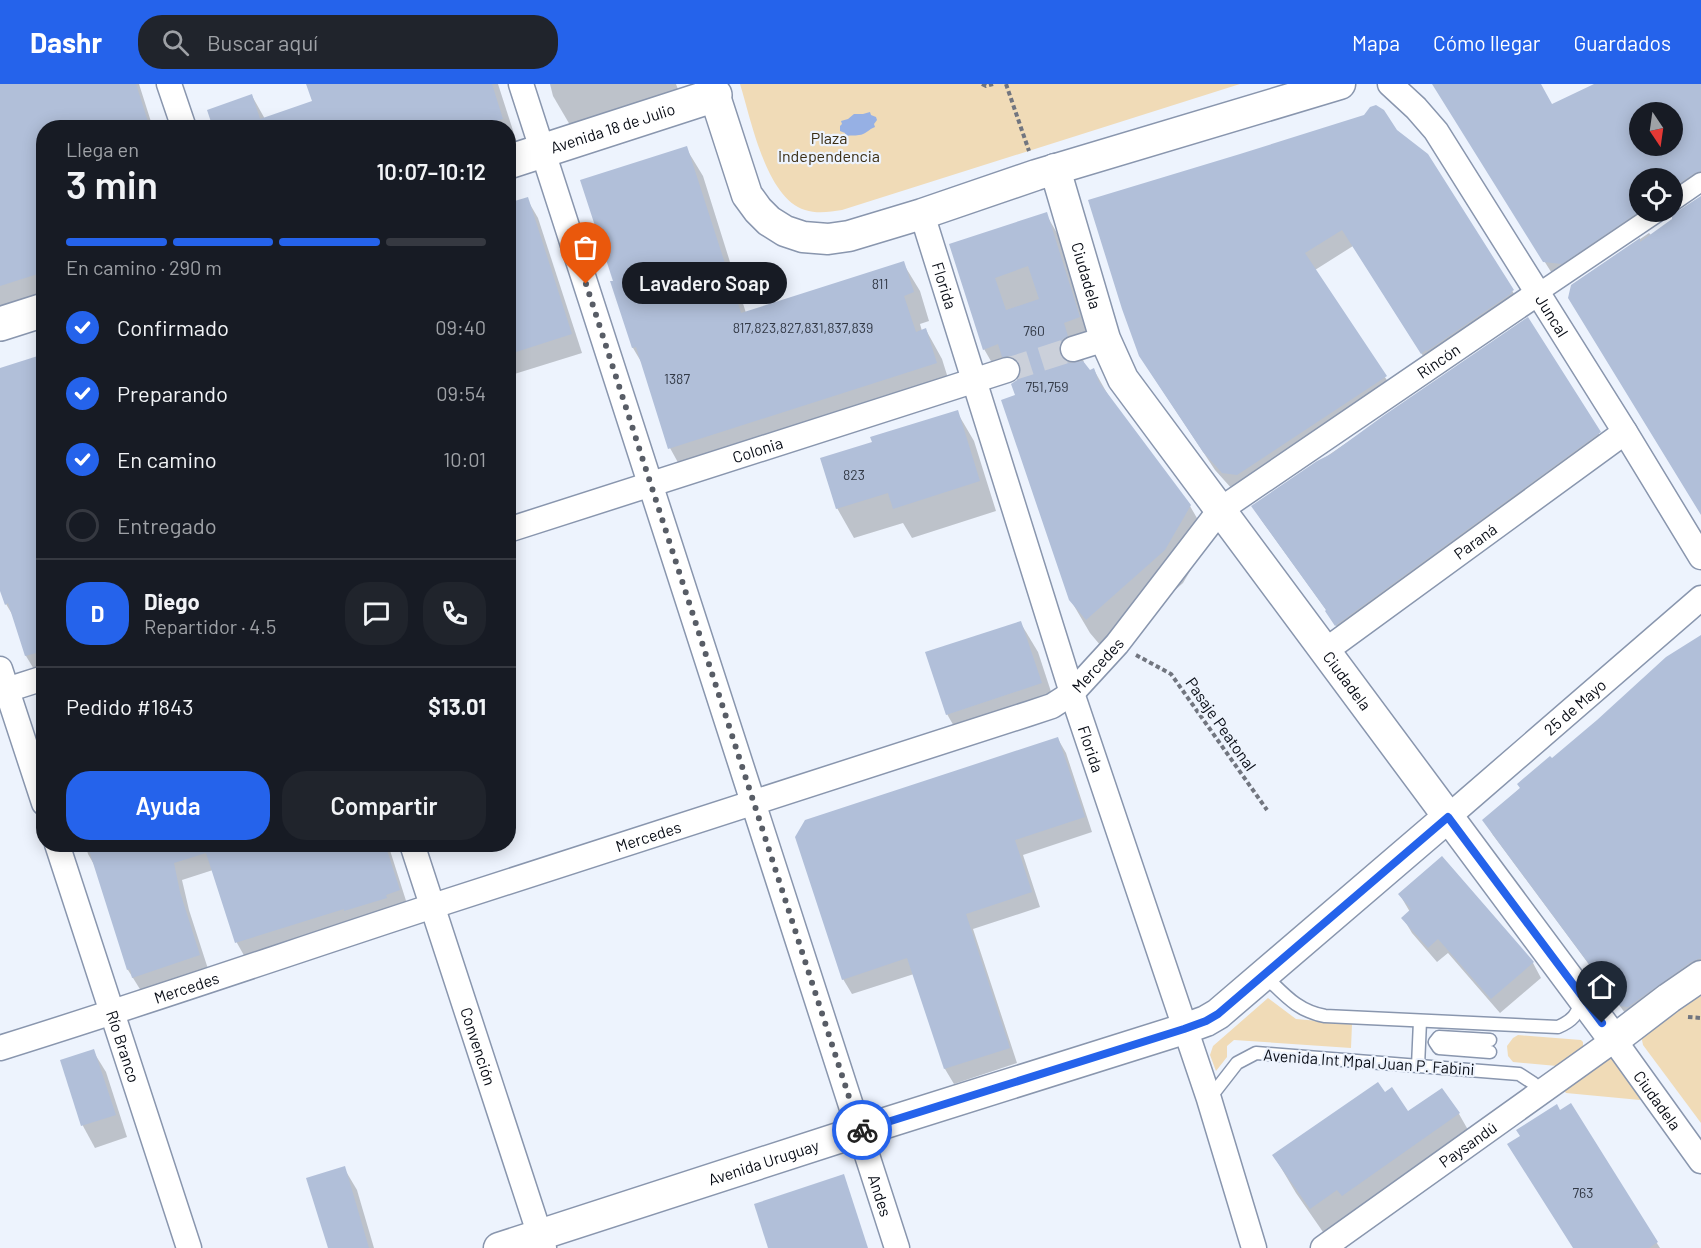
<!DOCTYPE html>
<html lang="es">
<meta charset="utf-8">
<style>
:root{--surface:#171b24;--page:#20242c;--text:#f1f3f6;--muted:#9ea1a6;--line:#363941;--accent:#2563eb}
body{margin:0;font-family:Barlow,sans-serif;background:var(--page);color:var(--text);height:100vh;display:flex;flex-direction:column;font-size:22px;white-space:nowrap}
*{box-sizing:border-box;margin:0}
p{font-size:20px;color:var(--muted)}
.icon{flex:none;width:33px;height:33px;fill:none;stroke:currentColor;stroke-width:2;stroke-linecap:round;stroke-linejoin:round}
.map{position:relative;flex:1;overflow:hidden}
.details{position:absolute;left:36px;top:36px;width:480px;height:732px;display:flex;flex-direction:column;background:var(--surface);border-radius:24px;box-shadow:0 3px 15px #0003}
.details>*{flex:none}
.needle{width:39px;rotate:167deg}
.buttons{position:absolute;left:1629px;top:18px;display:grid;gap:12px}
.buttons a{display:grid;place-items:center;width:54px;height:54px;border-radius:50%;background:var(--surface);box-shadow:0 3px 15px #0003;font-size:30px}
.pin{position:absolute;display:grid;place-items:center;width:51px;height:51px;color:#fff;margin:-62px -26px;border-radius:50% 50% 50% 0;rotate:-45deg;box-shadow:0 0 6px #0007}
.pin .icon{rotate:45deg}
.courier{position:absolute;display:grid;place-items:center;width:60px;height:60px;margin:-30px;border:4px solid #2563eb;border-radius:50%;background:#fff;color:#222;box-shadow:0 2px 8px #0007}
.bubble{position:absolute;height:42px;border-radius:21px;background:var(--surface);box-shadow:0 3px 15px #0003;font-size:20px;font-weight:600;line-height:42px;text-align:center}
.headline em{font-style:normal;font-weight:600}
.headline div{display:flex;flex-direction:column-reverse}
.headline{display:flex;align-items:center;justify-content:space-between;height:102px;padding:0 30px}
h1{font-size:39px;font-weight:600;line-height:45px}
.bar{display:grid;grid-template-columns:repeat(4,1fr);gap:9px 6px;align-content:center;height:72px;padding:0 30px}
.bar i{height:8px;border-radius:4px;background:var(--line)}
.bar .selected{background:var(--accent)}
.bar p{grid-column:span 4}
.line{display:flex;align-items:center;gap:15px;padding:0 30px;border-top:2px solid var(--line)}
.line div{flex:1}
.round{display:grid;place-items:center;flex:none;width:63px;height:63px;border-radius:24px;background:var(--page)}
ol{padding:0 30px;list-style:none}
li{display:flex;align-items:center;gap:18px;height:66px}
li p{margin-inline-start:auto}
li .icon{padding:6px;border-radius:50%;background:var(--accent);color:#fff;stroke-width:4}
li:last-child{color:var(--muted)}
li i{width:33px;height:33px;border:3px solid var(--line);border-radius:50%}
.cta{display:flex;gap:12px;margin-top:auto;padding:12px 30px}
.cta a{flex:1;height:69px;border-radius:24px;background:var(--accent);color:#fff;font-size:24px;font-weight:600;line-height:69px;text-align:center}
.cta a+a{background:var(--page);color:var(--text)}
header{display:flex;align-items:center;gap:36px;box-sizing:border-box;height:84px;padding:0 30px;background:var(--accent);color:#fff}
header strong{font-size:28px}
nav{display:flex;gap:33px;margin-inline-start:auto;font-size:21px}
.search{width:420px;height:54px;background:var(--page);display:flex;align-items:center;gap:15px;box-sizing:border-box;padding:0 21px;border-radius:24px;color:var(--muted);font-size:22px}
.map>svg:first-child{display:block}
</style>
<header>
<strong>Dashr</strong>
<div class="search"><svg class="icon" aria-label="search" viewBox="0 0 24 24"><circle cx="10" cy="10" r="6"/><path d="M15 15l6 6"/></svg>Buscar aquí</div>
<nav><a>Mapa</a><a>Cómo llegar</a><a>Guardados</a></nav>
</header>
<div class="map">
<svg width="1701" height="1164" viewBox="0 0 1701 1164">
<rect width="100%" height="100%" fill="#edf3fd"/>
<g fill="#f0dbb7">
<path d="M740,0H1240L842,126C830,128 817,130 805,126C766,114 751,35 740,0Z"/>
<polygon points="1698,909 1701,913 1701,1039 1643,961 1642,956 1643,951"/>
<polygon points="1268,914 1296,935 1352,940 1351,964 1234,956 1227,962 1227,973 1216,987 1210,971 1213,962"/>
<polygon points="1518,951 1581,956 1583,958 1583,963 1557,982 1513,978 1508,972 1507,962 1513,954"/>
<polygon points="1608,972 1612,973 1644,1015 1640,1016 1566,1009 1562,1004"/>
</g>
<path fill="#96b0e4" d="M870,28L871,31L876,33L877,36L874,40L875,43C869,45 865,51 859,51C854,52 852,51 846,52L845,49L840,47V42L842,40L841,37L848,35L854,30H863Z"/>
<g fill="#0003" fill-rule="evenodd">
<polygon points="0,0 139,0 153,44 44,44 44,208 0,222"/>
<polygon points="307,0 498,0 518,62 508,65 508,44 215,44 252,12 265,35 313,18"/>
<polygon points="550,0 676,0 679,8 570,41 553,12"/>
<path d="M1442,0H1540L1552,22L1597,0H1701V98L1672,118V94H1640V128H1659L1553,191L1443,16ZM1640,28H1672V62H1640Z"/>
<polygon points="1396,47 1427,71 1523,224 1432,286 1353,162 1315,186 1396,310 1233,406 1215,386 1151,289 1140,271"/>
<polygon points="686,64 703,92 746,229 903,179 920,207 929,237 920,240 922,247 926,246 942,275 952,307 686,393 670,364 643,281 633,264 615,198"/>
<polygon points="527,115 538,134 582,269 508,292 508,121"/>
<polygon points="1701,119 1701,429 1572,201 1649,149 1652,152"/>
<polygon points="1046,130 1065,163 1098,266 1082,272 1085,282 1089,288 1094,286 1112,318 1190,422 1209,455 1183,499 1106,568 1090,549 1070,515 1017,312 1018,297 1016,294 1003,298 984,265 951,161"/>
<polygon points="1527,235 1608,364 1345,556 1327,527 1262,437 1253,423"/>
<polygon points="44,272 44,594 40,595 26,572 15,535 6,520 0,502 0,286"/>
<polygon points="957,328 974,357 996,427 912,454 903,439 854,454 837,424 873,359"/>
<polygon points="1020,538 1038,568 1058,629 964,660 947,630"/>
<polygon points="1701,553 1701,892 1631,937 1493,751 1484,736 1551,677"/>
<polygon points="1058,655 1066,669 1092,748 1023,771 1040,823 973,845 1017,979 954,1000 945,985 914,890 852,910 843,895"/>
<polygon points="85,760 388,760 408,823 246,875 237,859 213,786 182,796 189,826 209,888 143,910 128,886 96,784 88,770"/>
<polygon points="1400,811 1533,879 1541,894 1500,929 1448,869 1437,878 1412,849 1403,834 1410,828"/>
<polygon points="93,967 106,988 127,1053 95,1064 83,1042 62,977"/>
<polygon points="1442,1006 1459,1030 1480,1067 1364,1148 1332,1161 1296,1109 1274,1072 1385,1010 1408,1030"/>
<polygon points="1570,1022 1660,1164 1574,1164 1560,1028"/>
<polygon points="344,1084 357,1106 374,1164 330,1164"/>
</g>
<g fill="#b1bfd9" fill-rule="evenodd">
<polygon points="0,0 136,0 150,44 44,44 44,188 0,202"/>
<polygon points="306,0 492,0 503,35 475,44 213,44 207,26 252,10 260,35 312,17"/>
<path d="M1432,0H1541L1552,20L1594,0H1701V87L1695,89L1672,104V94H1640V127L1562,180L1543,178ZM1640,28H1672V62H1640Z"/>
<polygon points="1376,21 1384,26 1397,46 1428,70 1514,206 1511,208 1512,209 1427,267 1426,266 1421,270 1342,146 1305,169 1387,292 1237,391 1222,389 1203,368 1139,272 1122,225 1088,116 1240,70 1364,31 1370,23"/>
<polygon points="687,62 741,229 904,177 914,208 904,212 916,248 926,244 937,279 668,365 636,263 632,264 610,197 613,197 580,96"/>
<polygon points="1701,112 1701,431 1568,214 1571,201 1640,154 1640,158 1672,135 1672,129 1678,127"/>
<polygon points="528,113 572,250 513,269 508,256 508,119"/>
<path d="M1047,128L1080,233L1064,239L1068,252L1063,255L1059,261L1060,270L1064,276L1069,279L1083,277L1090,286L1094,284L1099,298L1191,421L1165,466L1086,536L1069,516L1001,316L1015,311L1011,300L1017,296L1021,290L1020,281L1016,275L1011,272L1002,273L998,260L983,266L949,160ZM1028,182L1039,215L1006,226L995,194Z"/>
<polygon points="1528,233 1601,348 1335,542 1325,527 1326,526 1251,422 1317,377 1331,370 1383,332"/>
<polygon points="44,270 44,567 25,572 8,519 5,521 0,507 0,284"/>
<polygon points="958,326 980,397 893,425 888,409 836,425 820,374 872,358 870,353"/>
<polygon points="1021,537 1042,599 946,631 925,568"/>
<polygon points="1701,551 1701,874 1691,878 1628,923 1620,922 1482,736 1520,704 1517,700 1550,672 1552,674 1597,636 1666,573"/>
<polygon points="1058,653 1085,733 1015,756 1032,808 966,830 1010,964 944,985 907,874 842,896 795,753 805,736"/>
<polygon points="87,760 385,760 400,806 386,811 387,814 344,827 344,825 235,859 206,769 174,779 180,808 200,871 132,894 130,885 127,886"/>
<polygon points="1442,772 1534,878 1491,915 1438,855 1428,864 1401,834 1411,825 1398,810"/>
<polygon points="94,965 116,1031 81,1042 60,976"/>
<polygon points="1378,998 1385,1008 1392,1003 1408,1027 1442,1004 1460,1029 1342,1112 1337,1106 1310,1125 1272,1071"/>
<polygon points="1571,1019 1658,1158 1649,1164 1573,1164 1507,1060 1520,1052 1516,1046 1557,1020 1560,1026"/>
<polygon points="345,1082 369,1164 328,1164 306,1094"/>
<polygon points="844,1090 868,1164 768,1164 754,1120"/>
</g>
<g fill="none" stroke-linecap="round" stroke-linejoin="round">
<polyline stroke="#cbd0da" stroke-width="24" stroke-dasharray="24 12" stroke-linecap="butt" points="1007,286 1073,265"/>
<g stroke="#8996ae" stroke-width="15">
<g id="service">
<path d="M1264,891C1284,910 1297,927 1325,932L1558,943C1574,936 1576,931 1583,915"/>
<polyline points="1490,968 1439,964 1435,958 1439,953 1490,956"/>
<polyline points="1418,982 1420,937"/>
<polyline points="1209,1015 1237,979 1256,969 1519,990 1533,999 1540,1009"/>
</g>
</g>
<g stroke="#8996ae" stroke-width="21">
<g id="pedestrian">
<polyline points="1672,118 1701,98"/>
<polyline points="1538,209 1658,128"/>
</g>
</g>
<g stroke="#8996ae" stroke-width="27">
<g id="minor">
<polyline points="169,0 184,44"/>
<path id="s1" d="M521,0L897,1164"/>
<path id="s2" d="M1390,0L1416,24L1436,47L1625,348L1701,473"/>
<path id="s3" d="M922,130L1072,609L1209,1015L1254,1164"/>
<polyline points="1073,265 1105,255"/>
<path id="s4" d="M508,446L1007,286"/>
<path id="s5" d="M1325,567L1625,348"/>
<polyline points="0,585 44,719"/>
<polyline points="0,608 44,594"/>
<path id="s6" d="M1448,733L1701,514"/>
<path id="s7" d="M57,760L189,1164"/>
<path id="s8" d="M412,760L544,1164"/>
<path id="s9" d="M0,964C145,919 289,869 433,822C639,755 846,690 1052,622L1072,609L1117,560L1220,426L1538,209"/>
<path id="s10" d="M1323,1164L1614,956L1701,1077"/>
</g>
</g>
<g stroke="#8996ae" stroke-width="33">
<g id="tertiary">
<polyline points="711,0 747,111 758,126 769,137 785,147 803,153 828,155 849,152 922,130 1036,91 1340,0"/>
<path id="s11" d="M1055,85L1105,255L1123,295L1614,956L1669,914L1701,892"/>
<path id="s12" d="M499,1164L860,1047L1184,945L1206,937L1218,930L1448,733"/>
</g>
</g>
<g stroke="#8996ae" stroke-width="36">
<g id="secondary">
<path id="s13" d="M508,78L715,11"/>
<polyline points="0,240 44,226"/>
</g>
</g>
<g stroke="#71757f" stroke-width="4" stroke-dasharray="4.5 3" stroke-linecap="butt">
<polyline points="982,0 986,2 993,0"/>
<polyline points="1006,0 1029,67"/>
<polyline points="1136,571 1171,590 1267,726"/>
<polyline points="1688,933 1701,934"/>
</g>
<use href="#service" stroke="#fff" stroke-width="12"/>
<use href="#pedestrian" stroke="#fff" stroke-width="18"/>
<use href="#minor" stroke="#fff" stroke-width="24"/>
<use href="#tertiary" stroke="#fff" stroke-width="30"/>
<use href="#secondary" stroke="#fff" stroke-width="33"/>
</g>
<g fill="none" stroke-linecap="round" stroke-linejoin="round">
<polyline stroke="#585d66" stroke-width="6" stroke-dasharray="0 10.8" points="586,200 860,1047 862,1046"/>
<polyline stroke="#2563eb" stroke-width="8" points="862,1046 1184,945 1206,937 1218,930 1448,733 1602,939"/>
</g>
<g text-anchor="middle" stroke-width="4.5" stroke-linejoin="round" paint-order="stroke">
<g font-size="14" fill="#323946">
<text x="880" y="205">811</text>
<text x="803" y="249">817,823,827,831,837,839</text>
<text x="1034" y="252">760</text>
<text x="677" y="300">1387</text>
<text x="1047" y="308">751,759</text>
<text x="854" y="396">823</text>
<text x="1583" y="1114">763</text>
</g>
<g font-size="16" fill="#080c15" stroke="#edf3fd">
<text dy="6" stroke="none"><textPath href="#s13" startOffset="110">Avenida 18 de Julio</textPath></text>
<text dy="6" stroke="none"><textPath href="#s11" startOffset="111">Ciudadela</textPath></text>
<text dy="6" stroke="none"><textPath href="#s3" startOffset="75">Florida</textPath></text>
<text dy="6" stroke="none"><textPath href="#s2" startOffset="284">Juncal</textPath></text>
<text dy="6" stroke="none"><textPath href="#s9" startOffset="1630">Rincón</textPath></text>
<text dy="6" stroke="none"><textPath href="#s4" startOffset="262">Colonia</textPath></text>
<text dy="6" stroke="none"><textPath href="#s5" startOffset="186">Paraná</textPath></text>
<text dy="6" stroke="none"><textPath href="#s9" startOffset="1168">Mercedes</textPath></text>
<text dy="6" stroke="none"><textPath href="#s11" startOffset="597">Ciudadela</textPath></text>
<text dy="6" stroke="none"><textPath href="#s6" startOffset="168">25 de Mayo</textPath></text>
<text transform="translate(1221 640) rotate(55)" y="6">Pasaje Peatonal</text>
<text dy="6" stroke="none"><textPath href="#s3" startOffset="561">Florida</textPath></text>
<text dy="6" stroke="none"><textPath href="#s9" startOffset="682">Mercedes</textPath></text>
<text dy="6" stroke="none"><textPath href="#s9" startOffset="196">Mercedes</textPath></text>
<text dy="6" stroke="none"><textPath href="#s7" startOffset="213">Río Branco</textPath></text>
<text dy="6" stroke="none"><textPath href="#s8" startOffset="213">Convención</textPath></text>
<text transform="translate(1369 978) rotate(4)" y="6">Avenida Int Mpal Juan P. Fabini</text>
<text dy="6" stroke="none"><textPath href="#s10" startOffset="432">Ciudadela</textPath></text>
<text dy="6" stroke="none"><textPath href="#s10" startOffset="178">Paysandú</textPath></text>
<text dy="6" stroke="none"><textPath href="#s12" startOffset="278">Avenida Uruguay</textPath></text>
<text dy="6" stroke="none"><textPath href="#s1" startOffset="1168">Andes</textPath></text>
</g>
<g font-size="16" fill="#3a2d13" stroke="#edf3fd">
<text x="829" y="60">Plaza<tspan x="829" dy="18">Independencia</tspan></text>
</g>
</g>
</svg>
<div class="buttons">
<a><svg class="needle" viewBox="-14 -14 28 28"><path d="M0-13l5 13h-10z" fill="#e53935"/><path d="M0 13l5-13h-10z" fill="#9ea1a6"/></svg></a>
<a><svg class="icon" aria-label="locate" viewBox="0 0 24 24"><circle cx="12" cy="12" r="6"/><path d="M12 2v4M12 18v4M2 12h4M18 12h4"/></svg></a>
</div>
<div class="pin" style="left:586px;top:200px;background:#ea580c"><svg class="icon" aria-label="bag" viewBox="0 0 24 24"><path d="M5 8h14l-1 12H6zM9 8a3 3 0 0 1 6 0"/></svg></div>
<div class="pin" style="left:1602px;top:939px;background:#1f2937"><svg class="icon" aria-label="home" viewBox="0 0 24 24"><path d="M3 11l9-7 9 7M6 9v11h12V9"/></svg></div>
<div class="courier" style="left:862px;top:1046px"><svg class="icon" aria-label="bike" viewBox="0 0 24 24"><circle cx="6" cy="16" r="4"/><circle cx="18" cy="16" r="4"/><path d="M6 16l4-8h5l3 8M10 8l3 8H6M13 5h3"/></svg></div>
<div class="bubble" style="left:622px;top:178px;width:165px">Lavadero Soap</div>
<section class="details">
<div class="headline"><div><h1>3 min</h1><p>Llega en</p></div><em>10:07–10:12</em></div>
<div class="bar"><i class="selected"></i><i class="selected"></i><i class="selected"></i><i></i><p>En camino · 290 m</p></div>
<ol>
<li><svg class="icon" aria-label="check" viewBox="0 0 24 24"><path d="M5 12l5 5 9-10"/></svg>Confirmado<p>09:40</p></li>
<li><svg class="icon" aria-label="check" viewBox="0 0 24 24"><path d="M5 12l5 5 9-10"/></svg>Preparando<p>09:54</p></li>
<li><svg class="icon" aria-label="check" viewBox="0 0 24 24"><path d="M5 12l5 5 9-10"/></svg>En camino<p>10:01</p></li>
<li><i></i>Entregado</li>
</ol>
<div class="line" style="height:108px"><b class="round" style="background:var(--accent);color:#fff">D</b><div><b>Diego</b><p>Repartidor · 4.5</p></div><a class="round"><svg class="icon" aria-label="chat" viewBox="0 0 24 24"><path d="M4 5h16v11H9l-5 4z"/></svg></a><a class="round"><svg class="icon" aria-label="phone" viewBox="0 0 24 24"><path d="M5 4h4l2 5-3 2q2 4 5 5l2-3 5 2v4C11 20 4 13 5 4z"/></svg></a></div>
<div class="line" style="height:78px"><div>Pedido #1843</div><b>$13.01</b></div>
<div class="cta"><a>Ayuda</a><a>Compartir</a></div>
</section>
</div>
